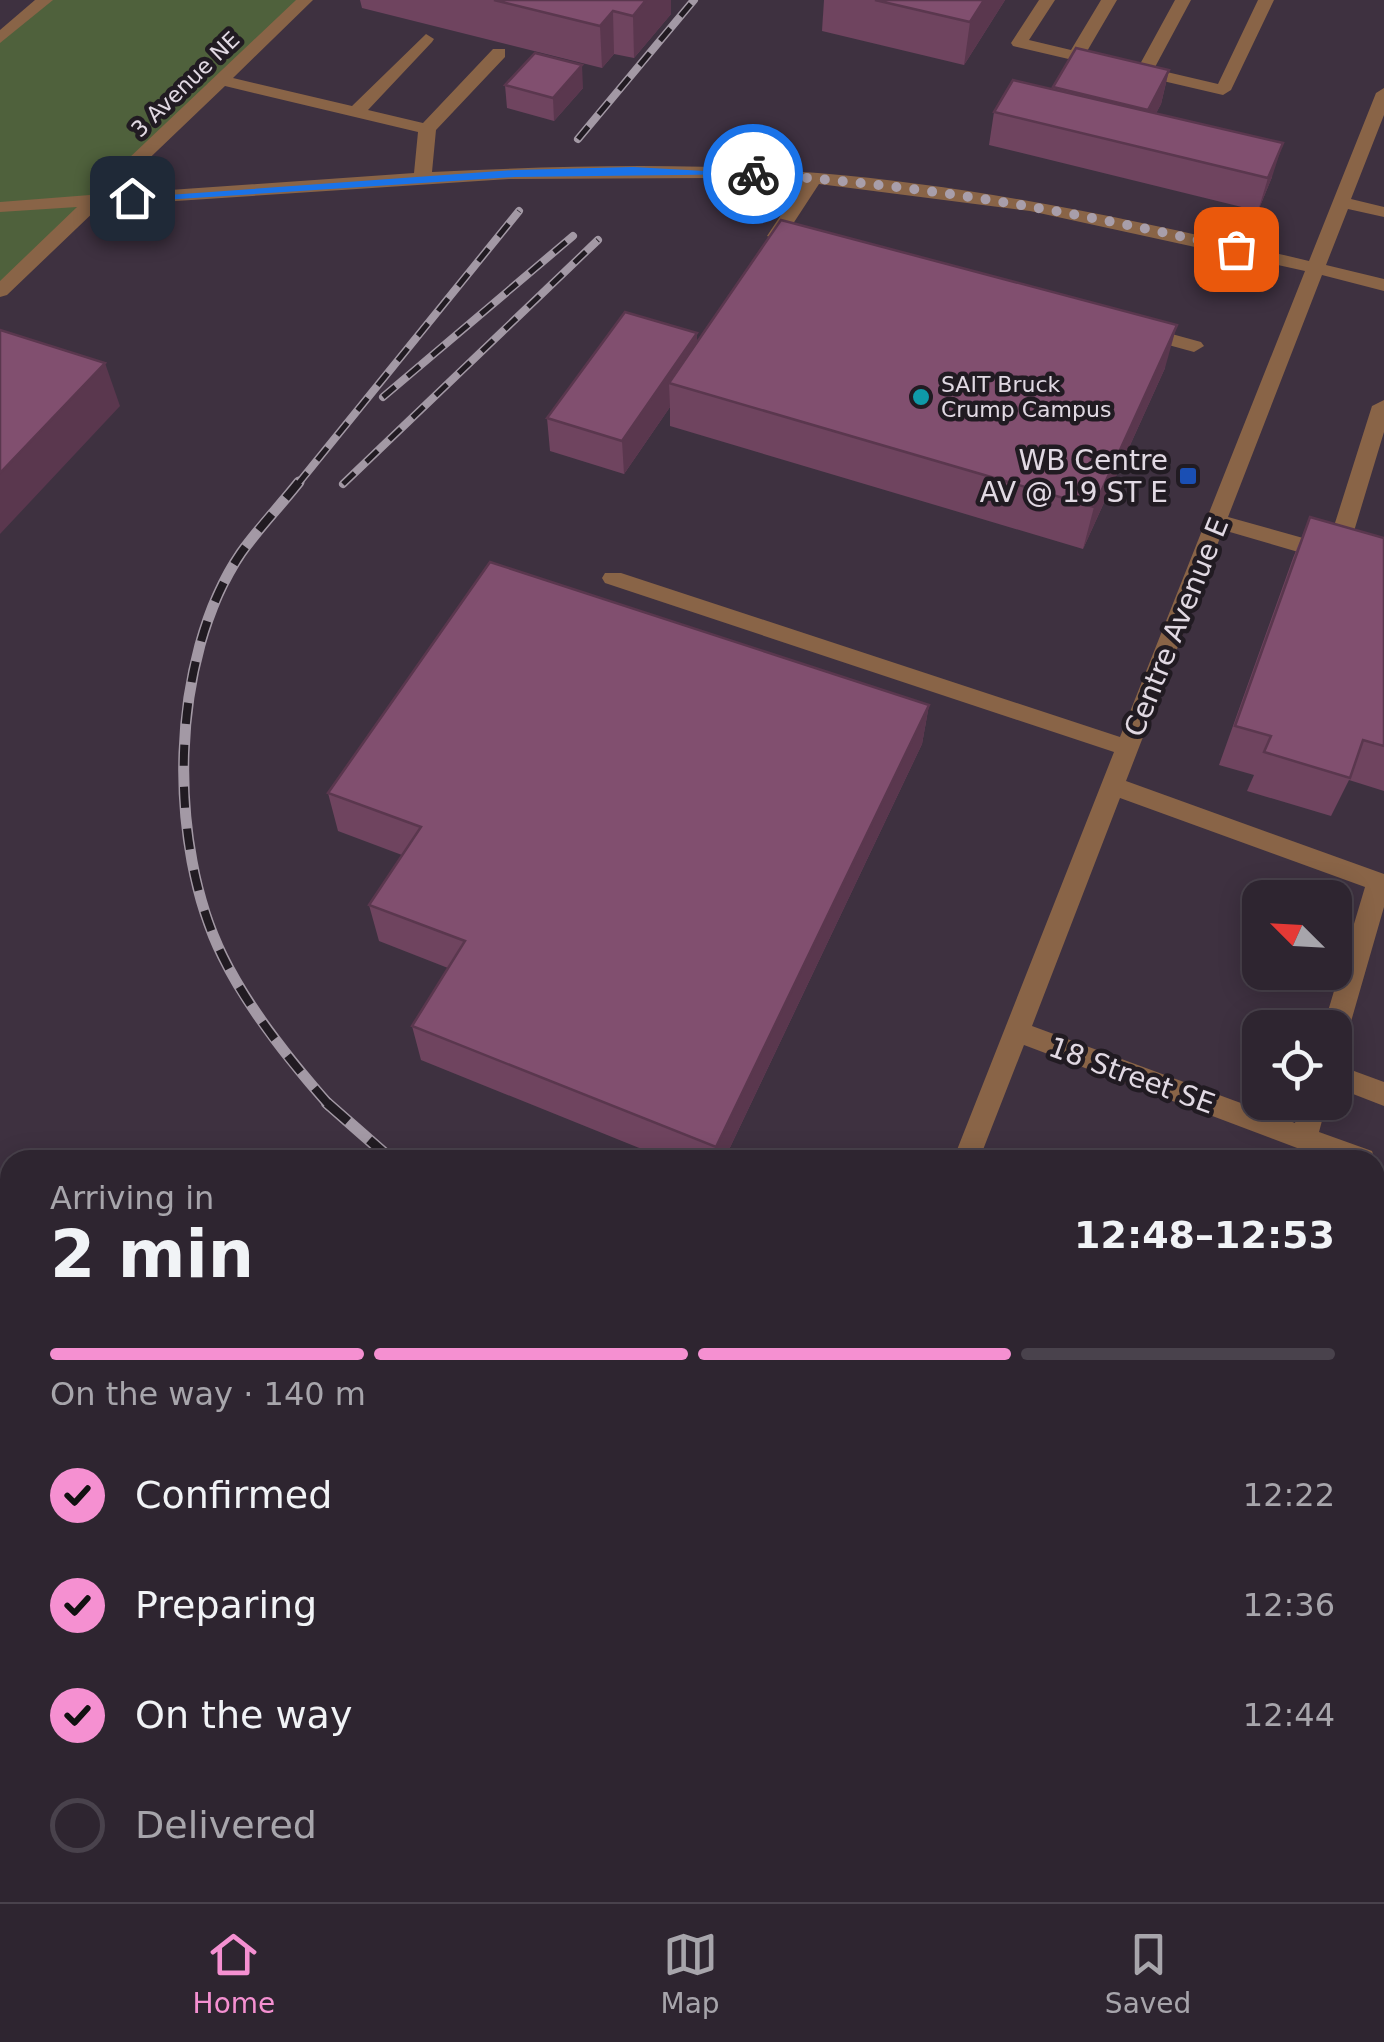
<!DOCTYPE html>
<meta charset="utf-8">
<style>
:root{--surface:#2e2530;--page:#362d38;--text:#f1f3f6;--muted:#a7a5ab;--line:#49424c;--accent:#f590d1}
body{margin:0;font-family:"DejaVu Sans",sans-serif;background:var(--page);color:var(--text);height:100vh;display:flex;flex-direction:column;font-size:38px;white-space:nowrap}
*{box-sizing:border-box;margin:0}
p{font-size:32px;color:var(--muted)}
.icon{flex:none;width:55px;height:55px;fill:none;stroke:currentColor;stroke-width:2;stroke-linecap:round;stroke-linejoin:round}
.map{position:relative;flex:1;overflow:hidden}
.panel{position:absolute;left:0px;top:1150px;width:1385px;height:752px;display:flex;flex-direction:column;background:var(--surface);border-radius:30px 30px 0 0;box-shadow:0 5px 25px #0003,0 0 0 2px var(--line)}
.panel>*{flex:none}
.needle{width:65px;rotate:294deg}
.tools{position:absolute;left:1242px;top:880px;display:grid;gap:20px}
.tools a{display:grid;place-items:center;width:110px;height:110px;border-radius:20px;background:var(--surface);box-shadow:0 5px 25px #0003,0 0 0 2px var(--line);font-size:50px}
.pin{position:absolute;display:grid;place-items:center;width:85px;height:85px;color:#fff;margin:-42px;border-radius:20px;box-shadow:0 5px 15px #0006}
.courier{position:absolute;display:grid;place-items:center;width:100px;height:100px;margin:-50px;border:8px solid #1a73e8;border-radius:50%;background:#fff;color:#222;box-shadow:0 2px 12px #0007}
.headline em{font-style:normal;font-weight:800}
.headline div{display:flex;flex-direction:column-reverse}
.headline{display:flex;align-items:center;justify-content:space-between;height:170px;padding:0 50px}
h1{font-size:65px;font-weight:800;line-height:75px}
.bar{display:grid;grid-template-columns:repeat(4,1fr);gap:15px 10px;align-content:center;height:120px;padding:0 50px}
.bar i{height:12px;border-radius:8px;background:var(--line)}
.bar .current{background:var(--accent)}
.bar p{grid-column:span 4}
ol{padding:0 50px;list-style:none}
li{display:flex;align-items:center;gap:30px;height:110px}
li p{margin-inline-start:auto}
li .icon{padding:10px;border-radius:50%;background:var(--accent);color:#111;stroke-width:4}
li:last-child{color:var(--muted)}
li i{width:55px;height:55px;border:5px solid var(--line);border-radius:50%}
.dock{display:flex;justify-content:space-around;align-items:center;height:140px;border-top:2px solid var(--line);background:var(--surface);font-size:28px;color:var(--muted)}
.dock a{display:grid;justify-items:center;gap:5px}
.dock .current{color:var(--accent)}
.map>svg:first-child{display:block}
</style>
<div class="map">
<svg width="1384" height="1902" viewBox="0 0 1384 1902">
<rect width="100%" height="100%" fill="#3e3140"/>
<polygon fill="#4f613c" points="45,0 305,0 0,289 0,38"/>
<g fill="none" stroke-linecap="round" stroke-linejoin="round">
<g fill="#896447" fill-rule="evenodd">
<polygon points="35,0 53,0 0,43 0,30"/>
<path d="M296,0H313L233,78L352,106L426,34L434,39L432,42L368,110L423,123L493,49H505V57L436,130L432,172C560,166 689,162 818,173C984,187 1147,222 1309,261L1376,93L1384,88V115L1351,199L1384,207V217L1348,209L1326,265L1384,279V291L1322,275L1228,517L1328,545L1372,406L1384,400V432L1348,551L1384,561V577L1223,530L1126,781L1384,874V907L1348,1032L1344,1040L1335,1043V1028H1323L1365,887L1120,798L1032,1026L1295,1123L1301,1102H1327L1319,1132L1372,1151L1375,1160V1161L1329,1160L1024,1045L979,1160H953L1114,752L605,583L602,578L605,573H621L1120,737L1305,271L1030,211L819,184L787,233L800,240L791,246L767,236L802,183L712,178L509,179L100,206L7,295L0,297V281L77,207L0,212V202L90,195ZM225,86L418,132L414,173L112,194Z"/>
<polygon points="1039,0 1055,0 1029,40 1071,50 1101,0 1117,0 1086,53 1139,66 1175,0 1191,0 1154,69 1218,84 1258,0 1274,0 1231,90 1223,95 1013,46 1011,43"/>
<polygon points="1139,325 1201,342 1204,346 1194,352 1132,335 1132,327"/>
<polygon points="1335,1064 1384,1082 1384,1106 1335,1087"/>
<polygon points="152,1892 187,1892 183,1902 148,1902"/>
<polygon points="666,1892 700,1892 696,1902 662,1902"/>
</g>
<g stroke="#a399a5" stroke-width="8">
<g id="rail-far2">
<polyline points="578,139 694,0"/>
<polyline points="383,397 573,236"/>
<polyline points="343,484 598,240"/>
<polyline points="297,485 519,211"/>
</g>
</g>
<g stroke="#a399a5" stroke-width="11">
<path id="rail-far1" d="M299,482C280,506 258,529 241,553C169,659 167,845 223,957C249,1010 291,1062 330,1106"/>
</g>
<g stroke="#a399a5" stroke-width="12">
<g id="rail">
<polyline points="327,1103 392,1160"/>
<polyline points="1375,1686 1384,1690"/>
</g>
</g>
<use href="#rail-far2" stroke="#211b22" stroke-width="5" stroke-dasharray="16" stroke-linecap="butt"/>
<use href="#rail-far1" stroke="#211b22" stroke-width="8" stroke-dasharray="21" stroke-linecap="butt"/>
<use href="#rail" stroke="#211b22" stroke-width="9" stroke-dasharray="28" stroke-linecap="butt"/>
</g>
<g fill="#6f445f">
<polygon points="360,0 671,0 671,14 634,58 614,54 602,68 362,8"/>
<polygon points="824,0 1005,0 964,65 822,31"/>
<polygon points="1169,70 1161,104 1156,113 1272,177 1258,211 989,145 994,112 1053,89 1053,87"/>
<polygon points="505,85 583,88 554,121 507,108"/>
<polygon points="697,333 697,342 1165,368 1083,549 670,426 670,407 624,474 550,451 547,418"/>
<polygon points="1310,517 1384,538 1384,791 1349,780 1331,816 1247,791 1254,775 1219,765 1293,558"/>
<polygon points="929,705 922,744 724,1160 669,1160 421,1060 412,1026 448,968 379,941 369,905 402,855 338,831 328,793"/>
<polygon points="1375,1226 1384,1230 1384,1487 1375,1483"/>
</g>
<g fill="#5a374e">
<polygon points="646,0 671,0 671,14 634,58 633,16"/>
<polygon points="984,0 1005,0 964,65 970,22"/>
<polygon points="613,11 614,54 602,68 600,26"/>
<polygon points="582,65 583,88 554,121 553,98"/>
<polygon points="1169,70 1161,104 1141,143 1148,110"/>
<polygon points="1283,143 1272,177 1258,211 1268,178"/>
<polygon points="1177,325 1165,368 1083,549 1094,507"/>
<polygon points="697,333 697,366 669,383 670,407 624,474 622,441"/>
<polygon points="105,363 120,406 0,534 0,473"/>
<polygon points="929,705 922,744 724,1160 716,1160 716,1147"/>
<polygon points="35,1892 67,1892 61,1902 29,1902"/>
</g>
<g fill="#814f6f" stroke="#5a374e" stroke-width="2.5">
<polygon points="494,0 646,0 633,16 613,11 600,26"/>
<polygon points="875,0 984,0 970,22"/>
<polygon points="1076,48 1169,70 1148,110 1053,87"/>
<polygon points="535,53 582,65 553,98 505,85"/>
<polygon points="1013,80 1283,143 1268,178 994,112"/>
<polygon points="781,220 1177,325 1094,507 669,383"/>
<polygon points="625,312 697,333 622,441 547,418"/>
<polygon points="0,330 105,363 0,473"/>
<polygon points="1310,517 1384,538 1384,746 1363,740 1350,778 1264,752 1271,736 1235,726"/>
<polygon points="490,562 929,705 716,1147 412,1026 465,941 369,905 421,827 328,793"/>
<polygon points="0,1176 10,1181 10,1892 35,1892 29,1902 0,1902"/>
<polygon points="1375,1226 1384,1230 1384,1453 1375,1449"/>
</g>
<polygon fill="#1a73e8" points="633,167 759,174 515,177 132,202 126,198 515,170"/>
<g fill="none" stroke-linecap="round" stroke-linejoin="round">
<path stroke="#a89eaa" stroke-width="10" stroke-dasharray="0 18" d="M753,174C917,184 1076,211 1236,249"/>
</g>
<circle fill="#0f9aa8" stroke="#211b22" stroke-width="4" cx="921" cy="397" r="10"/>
<rect fill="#1a4fb4" stroke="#211b22" stroke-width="4" x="1178" y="466" width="20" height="20" rx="5"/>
<g text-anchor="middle" stroke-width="9" stroke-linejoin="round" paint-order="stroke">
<g font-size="22" fill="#e1d9e3" stroke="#211b22">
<text transform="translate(185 84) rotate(-44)" y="8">3 Avenue NE</text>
</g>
<g font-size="22" fill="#e1d9e3" stroke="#211b22" text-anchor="start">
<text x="941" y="392">SAIT Bruck<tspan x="941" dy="25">Crump Campus</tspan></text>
</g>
<g font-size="28" fill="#e1d9e3" stroke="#211b22" text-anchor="end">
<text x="1168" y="470">WB Centre<tspan x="1168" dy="32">AV @ 19 ST E</tspan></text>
</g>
<g font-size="28" fill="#e1d9e3" stroke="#211b22">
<text transform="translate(1176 627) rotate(-68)" y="10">Centre Avenue E</text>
<text transform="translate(1132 1075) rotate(20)" y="10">18 Street SE</text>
</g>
</g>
</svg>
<div class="tools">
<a><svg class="needle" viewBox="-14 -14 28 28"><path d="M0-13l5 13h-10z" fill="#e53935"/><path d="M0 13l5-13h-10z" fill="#a7a5ab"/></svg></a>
<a><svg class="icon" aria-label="locate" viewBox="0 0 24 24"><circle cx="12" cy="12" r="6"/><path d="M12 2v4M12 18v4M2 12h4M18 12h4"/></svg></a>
</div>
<div class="pin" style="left:1236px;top:249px;background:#ea580c"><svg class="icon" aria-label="bag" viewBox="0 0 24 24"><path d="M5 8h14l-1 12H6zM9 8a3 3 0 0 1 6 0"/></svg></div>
<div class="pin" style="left:132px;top:198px;background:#1f2937"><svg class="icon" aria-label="home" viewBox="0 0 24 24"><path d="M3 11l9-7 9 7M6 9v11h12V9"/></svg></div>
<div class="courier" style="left:753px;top:174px"><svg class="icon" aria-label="bike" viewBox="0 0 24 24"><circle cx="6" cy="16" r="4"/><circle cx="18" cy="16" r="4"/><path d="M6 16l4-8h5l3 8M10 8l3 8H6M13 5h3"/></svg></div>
<section class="panel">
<div class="headline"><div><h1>2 min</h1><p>Arriving in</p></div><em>12:48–12:53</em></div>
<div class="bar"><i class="current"></i><i class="current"></i><i class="current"></i><i></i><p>On the way · 140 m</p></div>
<ol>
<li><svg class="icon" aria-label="check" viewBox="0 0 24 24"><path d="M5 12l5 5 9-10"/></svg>Confirmed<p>12:22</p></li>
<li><svg class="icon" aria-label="check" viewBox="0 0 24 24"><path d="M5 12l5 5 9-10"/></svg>Preparing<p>12:36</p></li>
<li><svg class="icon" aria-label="check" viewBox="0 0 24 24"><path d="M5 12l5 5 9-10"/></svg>On the way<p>12:44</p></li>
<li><i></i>Delivered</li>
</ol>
</section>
</div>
<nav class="dock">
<a class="current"><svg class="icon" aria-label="home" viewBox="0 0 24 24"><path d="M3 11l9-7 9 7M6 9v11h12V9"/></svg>Home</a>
<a><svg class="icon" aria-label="map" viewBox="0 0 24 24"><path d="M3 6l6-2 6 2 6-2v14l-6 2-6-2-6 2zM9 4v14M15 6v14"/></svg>Map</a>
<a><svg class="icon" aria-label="saved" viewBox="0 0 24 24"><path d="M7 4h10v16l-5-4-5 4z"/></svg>Saved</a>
</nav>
